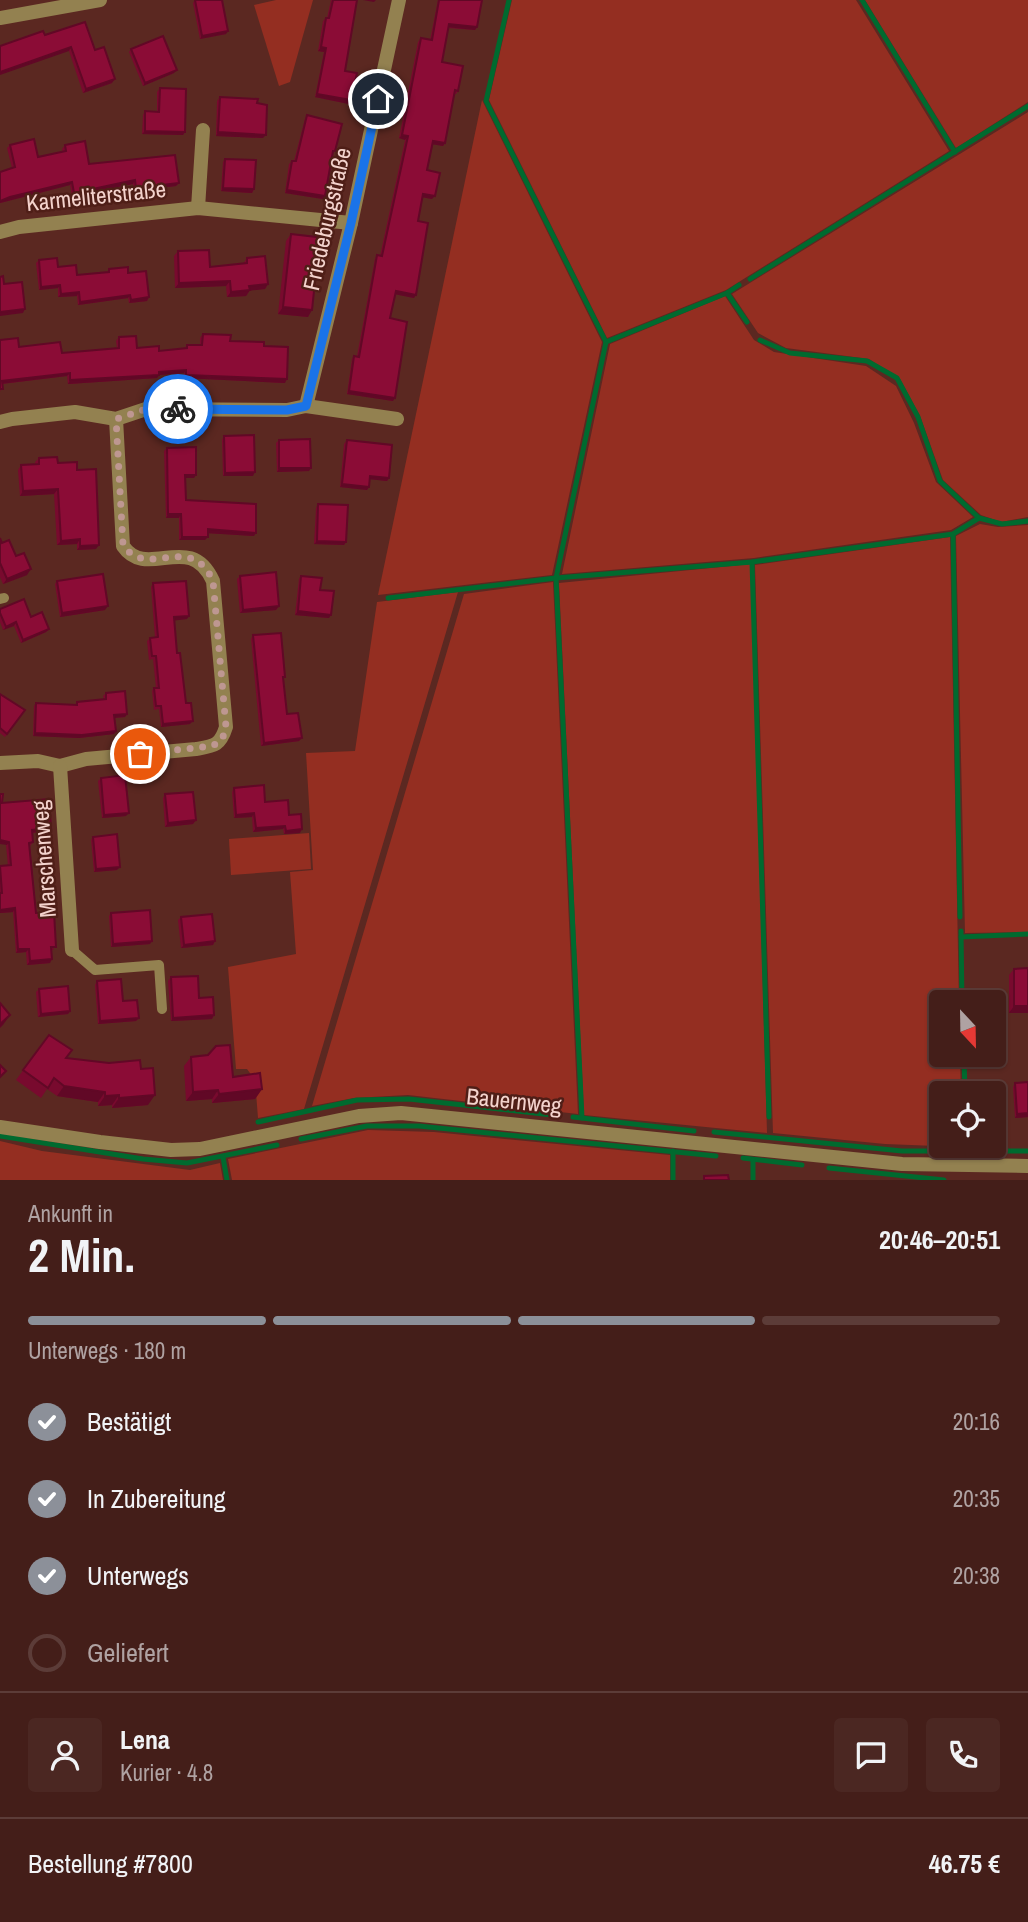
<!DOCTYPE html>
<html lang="de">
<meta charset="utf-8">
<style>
:root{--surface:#441e19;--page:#4b2722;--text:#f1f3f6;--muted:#afa2a2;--line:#5c3c38;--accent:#8c9099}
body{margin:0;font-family:"Archivo Narrow",sans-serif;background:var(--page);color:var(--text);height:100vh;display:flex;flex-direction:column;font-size:26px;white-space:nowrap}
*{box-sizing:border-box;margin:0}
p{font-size:23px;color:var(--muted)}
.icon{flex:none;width:38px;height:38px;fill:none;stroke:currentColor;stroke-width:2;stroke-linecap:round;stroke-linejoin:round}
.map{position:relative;height:1180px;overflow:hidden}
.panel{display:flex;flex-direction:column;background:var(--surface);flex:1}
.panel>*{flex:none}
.needle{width:46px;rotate:158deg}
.controls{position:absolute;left:929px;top:990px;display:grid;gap:14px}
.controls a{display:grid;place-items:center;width:77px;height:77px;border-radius:7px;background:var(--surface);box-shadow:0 2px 5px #0004,0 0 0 2px var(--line);font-size:35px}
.pin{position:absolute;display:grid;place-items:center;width:60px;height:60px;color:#fff;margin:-30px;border:4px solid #fff;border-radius:50%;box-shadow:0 2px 7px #0007}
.courier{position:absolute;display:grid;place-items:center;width:70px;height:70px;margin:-35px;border:5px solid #1a73e8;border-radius:50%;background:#fff;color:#222;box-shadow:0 2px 9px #0007}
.headline em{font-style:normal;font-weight:700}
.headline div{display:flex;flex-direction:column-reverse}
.headline{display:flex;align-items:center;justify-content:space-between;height:119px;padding:0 28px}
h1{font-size:46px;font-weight:700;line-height:52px}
.bar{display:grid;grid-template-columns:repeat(4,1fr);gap:10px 7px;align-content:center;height:84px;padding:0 28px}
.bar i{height:9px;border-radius:5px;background:var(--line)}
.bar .active{background:var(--accent)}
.bar p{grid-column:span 4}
.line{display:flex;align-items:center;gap:18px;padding:0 28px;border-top:2px solid var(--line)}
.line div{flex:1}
.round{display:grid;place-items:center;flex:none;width:74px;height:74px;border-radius:7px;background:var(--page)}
ol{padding:0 28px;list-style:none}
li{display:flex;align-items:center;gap:21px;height:77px}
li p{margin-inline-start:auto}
li .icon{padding:7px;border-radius:50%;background:var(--accent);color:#fff;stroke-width:4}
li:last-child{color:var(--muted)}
li i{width:38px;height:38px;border:4px solid var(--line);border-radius:50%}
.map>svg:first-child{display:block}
</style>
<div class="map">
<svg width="1028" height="1180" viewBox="0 0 1028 1180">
<rect width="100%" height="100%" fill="#5b2821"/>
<g fill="#942e21">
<polygon points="276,0 313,0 290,82 279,86 254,5"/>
<polygon points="512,0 856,0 949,151 726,290 607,338 489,100"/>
<polygon points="865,0 1028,0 1028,102 956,148"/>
<polygon points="482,100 602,342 552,575 378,595"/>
<polygon points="1028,112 1028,517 1001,522 981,515 943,480 920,416 900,379 869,359 786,348 758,333 732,294"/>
<polygon points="725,296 754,340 774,352 866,366 896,386 914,423 936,482 973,517 951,530 754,558 562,574 610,344"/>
<polygon points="980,524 998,527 1028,525 1028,932 965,933 956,536"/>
<polygon points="950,537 959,1003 942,1003 942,1055 960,1055 961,1094 942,1094 942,1146 962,1147 885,1144 773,1133 755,565"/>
<polygon points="751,564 767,1133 584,1115 559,583"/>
<polygon points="553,582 578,1114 408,1095 354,1098 312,1106 464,594"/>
<polygon points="458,592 304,1109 258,1118 255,1080 247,1069 236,1069 228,967 296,954 290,872 313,870 306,753 355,751 377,602"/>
<polygon points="309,833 311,869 231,875 229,839"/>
<polygon points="368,1130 434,1132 670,1155 670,1180 232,1180 228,1159"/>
<polygon points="0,1141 42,1151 190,1170 220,1163 223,1180 0,1180"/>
</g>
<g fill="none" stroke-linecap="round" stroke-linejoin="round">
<g stroke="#006a2f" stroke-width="5">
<polyline points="509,0 486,101 606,342"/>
<polyline points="862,0 955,152"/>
<polyline points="750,279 1028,106"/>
<polyline points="727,293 747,322"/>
<polyline points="760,340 790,353 867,361 897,378 918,417 940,481 979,518 1002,524 1028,521"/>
<polyline points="953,534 960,917"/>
<polyline points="752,562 769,1117"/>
<polyline points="388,598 556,578 752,562 953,534 979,518"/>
<polyline points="961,931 962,1003"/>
<polyline points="961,937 1028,934"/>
<polyline points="964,1055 965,1094"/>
<polyline points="573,1117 694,1131"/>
<polyline points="582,1118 556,578 606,342 727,293 739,285"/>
<polyline points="258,1122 357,1100 409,1099 552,1115"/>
<polyline points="714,1132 902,1151 930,1151"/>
<polyline points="0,1136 143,1159 187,1163 277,1145"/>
<polyline points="301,1139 367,1126 419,1126 716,1156"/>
<polyline points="673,1151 673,1180"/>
<polyline points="955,1151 1028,1151"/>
<polyline points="223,1157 227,1180"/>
<polyline points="743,1158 802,1165"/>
<polyline points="829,1168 944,1180"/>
<polyline points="753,1180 753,1160"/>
</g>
<g stroke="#938150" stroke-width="10">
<polyline points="0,599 4,598"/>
<polyline points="72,950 95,970 159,965 162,1009"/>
</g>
<g stroke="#938150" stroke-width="14">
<polyline points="0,18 100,0"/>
<polyline points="198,208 203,130"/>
<polyline points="0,232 19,227 198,208 351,223"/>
<polyline points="306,406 351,223 399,0"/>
<polyline points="0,422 12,419 75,412 116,419 146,409 287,410 306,406 397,419"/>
<path d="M0,763L38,761L60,766L86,759L196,749C214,746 220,746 226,727L213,581C190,530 147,581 123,546L116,419"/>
<polyline points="60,766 72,950"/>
<polyline points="0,1127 100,1142 171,1150 200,1149 359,1116 401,1113 902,1164 1028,1166"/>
</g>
</g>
<g fill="#780a2e">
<polygon points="195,0 222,0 226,34 200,39 193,3"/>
<polygon points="331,0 357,0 345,71 349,104 315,97 324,52 318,51 323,21 326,18 327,18"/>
<polygon points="438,0 482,0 477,27 475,30 448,28 442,62 458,91 456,94 454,94 445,143 443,146 433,144 427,170 432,199 422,197 418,221 414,298 395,294 390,318 393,401 347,394 352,359 354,356 357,356 375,259 377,255 380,256 405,140 399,138 418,42 421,38 430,40"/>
<polygon points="45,35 95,50 112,83 83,93 69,51"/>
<polygon points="131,49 174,73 143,86 129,52"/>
<polygon points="160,88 185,132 183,135 142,134 143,115 145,111 157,112 157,92"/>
<polygon points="220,97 257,103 263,138 216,136 217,101"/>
<polygon points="307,115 332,154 323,199 285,193 289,164 292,161 294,161 305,119"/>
<polygon points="10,145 38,157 63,152 62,149 65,145 89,164 179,183 176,186 134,191 133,184 72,196 70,185 0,203 0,172 12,168 7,148"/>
<polygon points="225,159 254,189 252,193 221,191 223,162"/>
<polygon points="291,234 322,264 317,271 308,317 278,314 286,241"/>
<polygon points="178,251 210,267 243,264 247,258 268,284 265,289 250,290 246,296 227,297 226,286 175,288 174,256"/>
<polygon points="39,260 77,275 107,272 109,269 128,273 149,297 147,301 129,303 128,298 78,305 77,296 58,297 58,288 39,290 36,263"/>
<polygon points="203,334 230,341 264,346 285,383 184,378 184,373 159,375 157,378 68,384 67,376 2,384 0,392 0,340 19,347 62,353 117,348 116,341 119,337 137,348 159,351 184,349 187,345 200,345 200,338"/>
<polygon points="224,436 253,476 223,476 222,440"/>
<polygon points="279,440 309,471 277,472 276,443"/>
<polygon points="347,440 389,478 387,481 370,479 369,487 367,490 340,487 344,444"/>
<polygon points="167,448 194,478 185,478 186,500 254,536 208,533 205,540 179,540 179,518 166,518 164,451"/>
<polygon points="39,458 77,470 96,549 77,550 77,544 57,545 54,494 20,496 18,470 21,465 36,465 35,462"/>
<polygon points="318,504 346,542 344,545 314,544 316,508"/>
<polygon points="0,538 2,543 16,556 27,575 3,584 0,577"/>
<polygon points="240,576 279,606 276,610 240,613 237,579"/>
<polygon points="301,576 320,590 329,618 295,615 299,579"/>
<polygon points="57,581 105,610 60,617 55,584"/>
<polygon points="153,583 187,619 174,620 177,653 190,724 161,727 159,709 154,710 152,691 154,688 156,688 153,659 149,660 147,641 150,638 155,638 151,587"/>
<polygon points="0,609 31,617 49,629 46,632 21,643 14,626 3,630 0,622"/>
<polygon points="253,635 285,677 283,679 287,714 302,738 299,741 261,746 251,639"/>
<polygon points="106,693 127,714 125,717 115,718 116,731 114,734 79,738 33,736 34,706 36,703 75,705 77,702 104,699 103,696"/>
<polygon points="0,694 25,710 5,737 0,733"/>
<polygon points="101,778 126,816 102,818 98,781"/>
<polygon points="234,788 289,815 300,833 284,834 283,829 253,832 252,817 234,818 232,792"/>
<polygon points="165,794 196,820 193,824 165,827 163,798"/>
<polygon points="2,803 49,831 32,833 33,842 30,846 36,913 54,950 51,950 50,963 27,965 26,952 16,953 13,912 0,913 0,866 8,866"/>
<polygon points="93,837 117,870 94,872 91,840"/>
<polygon points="111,913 150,944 111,947 109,916"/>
<polygon points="181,917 215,941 213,945 181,948 178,920"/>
<polygon points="1014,969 1028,1013 1009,1013 1009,975"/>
<polygon points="171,977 199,998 214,1015 212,1019 171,1021 168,981"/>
<polygon points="97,981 123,1001 139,1018 136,1021 98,1024 95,985"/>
<polygon points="39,989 70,1011 68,1014 38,1017 36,992"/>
<polygon points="49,1035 72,1050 67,1058 141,1069 148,1105 112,1108 112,1105 98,1106 98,1102 57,1096 47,1089 41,1098 16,1080"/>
<polygon points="191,1057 233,1077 262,1089 255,1099 212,1103 212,1099 186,1101 184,1066"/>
<polygon points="1028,1082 1028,1117 1015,1118 1013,1087 1015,1083"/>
</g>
<g fill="#610826">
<polygon points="363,0 376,0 374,2"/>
<polygon points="449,24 477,27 475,30 446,27"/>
<polygon points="228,31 226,34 200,39 202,36"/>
<polygon points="71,47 69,51 0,75 0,72"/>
<polygon points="321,47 326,48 324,52 318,51"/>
<polygon points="177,70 174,73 143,86 145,83"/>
<polygon points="115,79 112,83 83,93 86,89"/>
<polygon points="317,94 351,100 349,104 315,97"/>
<polygon points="145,131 185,132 183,135 142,134"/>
<polygon points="218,132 266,135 263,138 216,136"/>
<polygon points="402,135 408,136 405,140 399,138"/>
<polygon points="433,141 445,143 443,146 431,144"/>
<polygon points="135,180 133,184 72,196 74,193"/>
<polygon points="72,182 70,185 0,203 0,201 10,197"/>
<polygon points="179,183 176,186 134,191 136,188"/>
<polygon points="223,188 254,189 252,193 221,191"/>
<polygon points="287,190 325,196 323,199 285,193"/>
<polygon points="423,194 435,196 432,199 421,197"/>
<polygon points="230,281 226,286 175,288 179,283"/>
<polygon points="268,284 265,289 246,291 249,286"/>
<polygon points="60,285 58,288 39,290 41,287"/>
<polygon points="250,290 246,296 227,297 231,292"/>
<polygon points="396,291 416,295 414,298 394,294"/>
<polygon points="79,292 77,296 58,297 61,294"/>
<polygon points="130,295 128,298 78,305 80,302"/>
<polygon points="149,297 147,301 129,303 131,300"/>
<polygon points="283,307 312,310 308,317 278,314"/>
<polygon points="25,309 23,313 0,316 0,312"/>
<polygon points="186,370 184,373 159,375 157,378 68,384 70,380"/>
<polygon points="70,373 67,376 0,384 2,381"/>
<polygon points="186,375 287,379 285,383 184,378"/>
<polygon points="349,391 395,398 393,401 347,394"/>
<polygon points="279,468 311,468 309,471 277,472"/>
<polygon points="255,472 253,476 223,476 225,473"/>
<polygon points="185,475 196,475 194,478 183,478"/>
<polygon points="370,476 389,478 387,481 368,479"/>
<polygon points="342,484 369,487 367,490 340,487"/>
<polygon points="58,489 54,494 20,496 23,491"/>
<polygon points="168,514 181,514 179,518 166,518"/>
<polygon points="208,529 256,533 254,536 205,533"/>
<polygon points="182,537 208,537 205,540 179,540"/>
<polygon points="80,539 77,544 57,545 61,541"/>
<polygon points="317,541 346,542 344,545 314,544"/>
<polygon points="99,545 96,549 77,550 80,546"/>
<polygon points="31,569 27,575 3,584 7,579"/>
<polygon points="108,606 105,610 60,617 62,613"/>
<polygon points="279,606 276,610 240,613 243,610"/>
<polygon points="298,611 331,615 329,618 295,615"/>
<polygon points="189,616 187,619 171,621 174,617"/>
<polygon points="16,622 14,626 3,630 6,627"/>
<polygon points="49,629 46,632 21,643 23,640"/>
<polygon points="127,714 125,717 112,718 114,715"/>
<polygon points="193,721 190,724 161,727 163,724"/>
<polygon points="116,731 114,734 79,738 33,736 35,733"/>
<polygon points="302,738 299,741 261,746 264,743"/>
<polygon points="129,813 126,816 102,818 104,815"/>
<polygon points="254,813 252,817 234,818 236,815"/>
<polygon points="196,820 193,824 165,827 168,823"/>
<polygon points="285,826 283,829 253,832 256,828"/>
<polygon points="51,828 49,831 30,833 32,830"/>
<polygon points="302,829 300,833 284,834 286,831"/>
<polygon points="0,840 9,842 7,845 0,844"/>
<polygon points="120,867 117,870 94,872 96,869"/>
<polygon points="15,908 13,912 0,913 0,910"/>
<polygon points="152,941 150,944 111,947 113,944"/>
<polygon points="215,941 213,945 181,948 184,945"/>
<polygon points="18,949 29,949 26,952 16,953"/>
<polygon points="52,959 50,963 27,965 30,961"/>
<polygon points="1014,1006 1028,1006 1028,1013 1009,1013"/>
<polygon points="70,1011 68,1014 38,1017 41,1014"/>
<polygon points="10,1015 3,1025 0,1028 0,1024"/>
<polygon points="214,1015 212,1019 171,1021 173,1018"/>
<polygon points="139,1018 136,1021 98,1024 100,1021"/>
<polygon points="64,1086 105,1092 98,1102 57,1096"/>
<polygon points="262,1089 255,1099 212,1103 219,1094"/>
<polygon points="218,1090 212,1099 186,1101 193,1092"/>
<polygon points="119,1095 112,1105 98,1106 105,1096"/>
<polygon points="155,1095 148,1105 112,1108 119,1098"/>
<polygon points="1028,1113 1028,1117 1015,1118 1017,1114"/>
</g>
<g fill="#8b0c36" stroke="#610826" stroke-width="2">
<polygon points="195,0 222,0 228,31 202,36"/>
<polygon points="333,0 357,0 345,71 357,73 351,100 317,94 326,48 321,47 326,18 329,18"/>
<polygon points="439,0 482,0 477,27 449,24 442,62 463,66 458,91 455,90 445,143 433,141 427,170 440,173 435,196 423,194 418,221 428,223 416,295 396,291 390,318 407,322 395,398 349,391 354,356 359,357 377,255 382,256 408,136 402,135 421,38 432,40"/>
<polygon points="85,22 95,50 104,47 115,79 86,89 71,47 0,72 0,46 43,31 45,35"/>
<polygon points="163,36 177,70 145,83 131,49"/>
<polygon points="160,88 186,89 185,132 145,131 145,111 159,112"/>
<polygon points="220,97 258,99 257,103 267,105 266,135 218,132"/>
<polygon points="307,115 342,124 335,151 333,151 325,196 287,190 292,161 296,161"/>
<polygon points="34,139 38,157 66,151 65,145 85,141 89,164 175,155 179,183 136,188 135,180 74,193 72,182 10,197 0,201 0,172 15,167 10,145"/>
<polygon points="225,159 256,160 254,189 223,188"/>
<polygon points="291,234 325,238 322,264 317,263 312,310 283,307"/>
<polygon points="209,250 210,267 247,263 247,258 265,256 268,284 249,286 250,290 231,292 230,281 179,283 178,251"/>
<polygon points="57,258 58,267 76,265 77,275 109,272 109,269 128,267 128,273 146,271 149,297 131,300 130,295 80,302 79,292 61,294 60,285 41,287 39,260"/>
<polygon points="3,276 4,284 22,282 25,309 0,312 0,277"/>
<polygon points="203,334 231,335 230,341 264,342 264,346 288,347 287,379 186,375 186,370 159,372 159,375 70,380 70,373 2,381 3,389 0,389 0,340 18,338 19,347 60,342 62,353 119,348 119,337 136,336 137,348 159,346 159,351 187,348 187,345 202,345"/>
<polygon points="254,435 255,472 225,473 224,436"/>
<polygon points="310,439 311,468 279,468 279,440"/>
<polygon points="347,440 392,445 389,478 370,476 369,487 342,484"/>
<polygon points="196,447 196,475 185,475 186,500 256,504 256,533 208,529 208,537 182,537 181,514 168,514 167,448"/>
<polygon points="57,457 58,463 77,462 77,470 96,469 99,545 80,546 80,539 61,541 58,489 23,491 21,465 39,464 39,458"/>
<polygon points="318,504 348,505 346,542 317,541"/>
<polygon points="0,538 2,543 9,540 16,556 24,553 31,569 7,579 0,563"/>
<polygon points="276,572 279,606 243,610 240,576"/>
<polygon points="103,574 108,606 62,613 57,581"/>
<polygon points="301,576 322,578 320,590 334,591 331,615 298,611"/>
<polygon points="186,581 189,616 174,617 177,653 180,653 186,703 191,703 193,721 163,724 161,706 156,706 154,688 159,688 156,656 152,656 150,638 158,637 153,583"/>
<polygon points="24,599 31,617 42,612 49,629 23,640 16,622 6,627 0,613 0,609"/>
<polygon points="281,633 285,677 283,677 287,714 298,713 302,738 264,743 253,635"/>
<polygon points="125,691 127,714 114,715 116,731 82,735 35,733 36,703 77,705 77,702 106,699 106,693"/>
<polygon points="0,694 25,710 7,734 0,728"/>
<polygon points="125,775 129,813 104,815 101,778"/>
<polygon points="264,785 265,802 288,800 289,815 301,814 302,829 286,831 285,826 256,828 254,813 236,815 234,788"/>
<polygon points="193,792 196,820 168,823 165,794"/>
<polygon points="0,794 3,794 2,803 49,799 51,828 32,830 33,842 29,843 36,913 54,912 56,947 51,947 52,959 30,961 29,949 18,949 15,908 0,910 0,893 2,893 0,866 11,865 9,842 0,840"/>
<polygon points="117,834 120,867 96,869 93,837"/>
<polygon points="150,910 152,941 113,944 111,913"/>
<polygon points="212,914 215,941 184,945 181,917"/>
<polygon points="1028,968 1028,1006 1014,1006 1014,969"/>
<polygon points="198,976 199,998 213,997 214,1015 173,1018 171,977"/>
<polygon points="121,979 123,1001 137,1000 139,1018 100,1021 97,981"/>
<polygon points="68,986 70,1011 41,1014 39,989"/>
<polygon points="0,1003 10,1015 0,1024"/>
<polygon points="49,1035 72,1050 66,1058 109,1063 140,1060 141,1069 153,1068 155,1095 119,1098 119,1095 105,1096 105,1092 64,1086 54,1078 48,1088 23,1070"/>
<polygon points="230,1045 233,1077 260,1073 262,1089 219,1094 218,1090 193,1092 191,1057 208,1055 216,1046"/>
<polygon points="0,1065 6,1071 0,1077"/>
<polygon points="1028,1082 1028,1113 1017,1114 1015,1083"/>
<polygon points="728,1175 729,1180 704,1180 704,1176"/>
</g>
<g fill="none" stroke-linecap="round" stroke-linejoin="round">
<path stroke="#be9791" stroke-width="7" stroke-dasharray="0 12.6" d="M140,754L212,746L222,740L226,727L213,581C190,530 147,581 123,545L116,419L146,409H178"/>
<polyline stroke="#1a73e8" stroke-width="9" points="178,409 287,410 306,406 351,223 378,99"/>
</g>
<g text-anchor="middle" stroke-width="5" stroke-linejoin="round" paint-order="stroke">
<g font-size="23" fill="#f4d3cd" stroke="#4f1e17">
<text transform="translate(96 196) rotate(-6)" y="8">Karmeliterstraße</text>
<text transform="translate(327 219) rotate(-77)" y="8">Friedeburgstraße</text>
<text transform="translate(44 859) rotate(-94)" y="8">Marschenweg</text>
<text transform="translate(514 1101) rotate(6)" y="8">Bauernweg</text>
</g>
</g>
</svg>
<div class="controls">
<a><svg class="needle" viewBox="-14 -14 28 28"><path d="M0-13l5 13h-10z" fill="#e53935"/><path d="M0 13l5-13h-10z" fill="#afa2a2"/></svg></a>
<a><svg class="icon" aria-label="locate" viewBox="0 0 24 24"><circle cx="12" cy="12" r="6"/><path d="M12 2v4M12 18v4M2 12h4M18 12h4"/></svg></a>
</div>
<div class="pin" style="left:140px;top:754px;background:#ea580c"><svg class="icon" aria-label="bag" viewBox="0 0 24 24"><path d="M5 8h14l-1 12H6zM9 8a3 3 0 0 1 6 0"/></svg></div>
<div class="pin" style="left:378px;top:99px;background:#1f2937"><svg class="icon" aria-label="home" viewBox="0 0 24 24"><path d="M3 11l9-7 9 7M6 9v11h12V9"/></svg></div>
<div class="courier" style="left:178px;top:409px"><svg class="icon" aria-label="bike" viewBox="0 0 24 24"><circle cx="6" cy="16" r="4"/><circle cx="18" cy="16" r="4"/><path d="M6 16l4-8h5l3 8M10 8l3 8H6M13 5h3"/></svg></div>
</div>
<section class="panel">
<div class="headline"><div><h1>2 Min.</h1><p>Ankunft in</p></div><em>20:46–20:51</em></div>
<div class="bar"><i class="active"></i><i class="active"></i><i class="active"></i><i></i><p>Unterwegs · 180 m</p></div>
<ol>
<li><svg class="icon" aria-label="check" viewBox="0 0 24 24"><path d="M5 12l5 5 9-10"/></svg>Bestätigt<p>20:16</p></li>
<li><svg class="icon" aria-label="check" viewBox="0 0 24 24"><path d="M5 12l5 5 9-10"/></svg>In Zubereitung<p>20:35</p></li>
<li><svg class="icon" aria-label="check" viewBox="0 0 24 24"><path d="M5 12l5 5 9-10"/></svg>Unterwegs<p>20:38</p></li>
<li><i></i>Geliefert</li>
</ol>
<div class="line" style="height:126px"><a class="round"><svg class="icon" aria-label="person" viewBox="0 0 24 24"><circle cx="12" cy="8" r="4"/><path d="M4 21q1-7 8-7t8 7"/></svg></a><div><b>Lena</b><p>Kurier · 4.8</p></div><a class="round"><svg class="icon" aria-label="chat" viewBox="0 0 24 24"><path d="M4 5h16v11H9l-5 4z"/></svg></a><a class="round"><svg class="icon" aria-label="phone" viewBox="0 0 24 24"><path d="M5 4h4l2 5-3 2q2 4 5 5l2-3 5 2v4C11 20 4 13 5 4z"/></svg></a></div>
<div class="line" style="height:91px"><div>Bestellung #7800</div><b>46.75 €</b></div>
</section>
